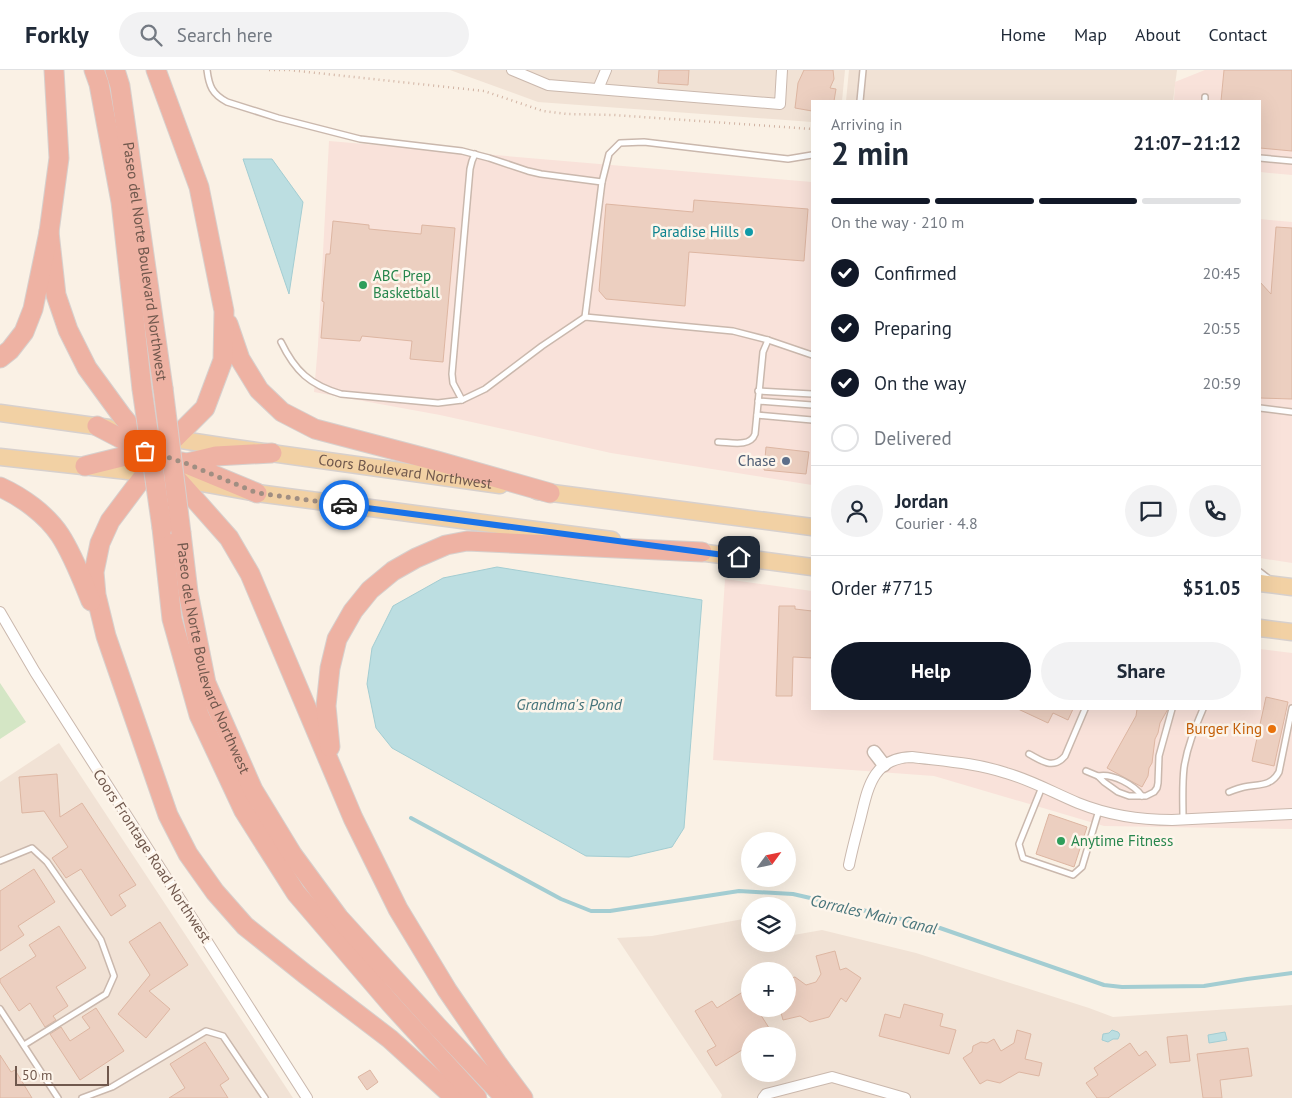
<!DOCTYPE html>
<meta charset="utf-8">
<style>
:root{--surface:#fff;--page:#f2f2f3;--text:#1f2937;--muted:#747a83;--line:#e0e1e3;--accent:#111827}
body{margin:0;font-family:"PT Sans",sans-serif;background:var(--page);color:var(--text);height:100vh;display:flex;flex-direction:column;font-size:19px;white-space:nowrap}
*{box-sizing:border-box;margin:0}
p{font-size:16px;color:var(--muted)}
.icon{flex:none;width:28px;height:28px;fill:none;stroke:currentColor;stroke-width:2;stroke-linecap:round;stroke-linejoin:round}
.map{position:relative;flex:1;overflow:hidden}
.sheet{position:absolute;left:811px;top:30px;width:450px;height:610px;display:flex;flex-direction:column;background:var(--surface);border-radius:0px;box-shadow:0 5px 20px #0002}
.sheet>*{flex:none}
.needle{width:32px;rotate:57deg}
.controls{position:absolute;left:741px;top:762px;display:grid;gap:10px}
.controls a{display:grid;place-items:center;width:55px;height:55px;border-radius:50%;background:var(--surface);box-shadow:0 5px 20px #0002;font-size:25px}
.scale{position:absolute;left:15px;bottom:12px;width:94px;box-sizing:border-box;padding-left:5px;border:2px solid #70584d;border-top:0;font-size:14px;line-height:18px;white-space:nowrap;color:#70584d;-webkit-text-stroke:4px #fdf5eb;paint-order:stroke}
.pin{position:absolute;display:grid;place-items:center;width:42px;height:42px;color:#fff;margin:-21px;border-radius:10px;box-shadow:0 2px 8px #0006}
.courier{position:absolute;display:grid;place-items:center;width:50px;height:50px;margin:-25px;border:4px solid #1a73e8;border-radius:50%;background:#fff;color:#222;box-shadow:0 1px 6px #0007}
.overview em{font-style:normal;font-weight:700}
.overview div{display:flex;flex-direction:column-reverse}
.overview{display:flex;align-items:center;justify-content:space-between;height:85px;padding:0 20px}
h1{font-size:32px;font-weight:700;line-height:38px}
.bar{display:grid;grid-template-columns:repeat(4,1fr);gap:8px 5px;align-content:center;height:60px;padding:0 20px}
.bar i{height:6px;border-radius:4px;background:var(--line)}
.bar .current{background:var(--accent)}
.bar p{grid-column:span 4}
.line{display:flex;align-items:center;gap:12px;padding:0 20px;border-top:1px solid var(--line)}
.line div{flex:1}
.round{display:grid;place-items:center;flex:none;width:52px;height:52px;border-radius:26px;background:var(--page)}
ol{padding:0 20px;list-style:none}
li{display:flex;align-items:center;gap:15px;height:55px}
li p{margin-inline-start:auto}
li .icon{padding:5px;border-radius:50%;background:var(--accent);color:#fff;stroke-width:4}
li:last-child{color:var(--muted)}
li i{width:28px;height:28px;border:2px solid var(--line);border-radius:50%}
.cta{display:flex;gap:10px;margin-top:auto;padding:10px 20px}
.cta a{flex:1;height:58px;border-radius:30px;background:var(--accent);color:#fff;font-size:20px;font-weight:700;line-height:58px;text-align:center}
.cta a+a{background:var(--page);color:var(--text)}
header{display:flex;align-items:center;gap:30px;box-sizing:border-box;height:70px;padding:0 25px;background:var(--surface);border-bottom:1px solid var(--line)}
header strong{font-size:24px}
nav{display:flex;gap:28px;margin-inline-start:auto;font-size:18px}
.search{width:350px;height:45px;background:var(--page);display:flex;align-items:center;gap:12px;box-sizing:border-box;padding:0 18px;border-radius:28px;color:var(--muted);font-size:19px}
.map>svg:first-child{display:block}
</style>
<header>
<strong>Forkly</strong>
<div class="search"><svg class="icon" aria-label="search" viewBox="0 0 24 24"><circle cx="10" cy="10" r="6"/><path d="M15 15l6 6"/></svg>Search here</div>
<nav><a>Home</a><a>Map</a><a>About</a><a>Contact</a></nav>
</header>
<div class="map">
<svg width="1292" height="1028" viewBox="0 0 1292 1028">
<rect width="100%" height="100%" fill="#faf1e5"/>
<g fill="#f1e2d5" fill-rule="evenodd">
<polygon points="450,0 845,0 842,31 812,31 812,52 538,32"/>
<polygon points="849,0 1177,0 1173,31 846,31"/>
<polygon points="59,673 293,1028 0,1028 0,712"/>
<path d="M743,849L750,869V874H788V866L822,860L916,883L1089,938L1113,947L1292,935V1028H721L722,1025L617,868L652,866ZM750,901H788V939H750ZM750,966H788V1004H750Z"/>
</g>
<g fill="#f9e2da">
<polygon points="1205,0 1292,0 1292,105 1260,102 1260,31 1174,31 1175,12"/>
<polygon points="329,71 812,112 812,415 611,383 440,345 314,322 318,275"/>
<polygon points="1260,149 1292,152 1292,493 1260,488"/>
<polygon points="725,509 812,521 812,639 1260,639 1260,579 1292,583 1292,759 1104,756 934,706 713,690"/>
</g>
<polygon fill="#d4e6c5" points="0,613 26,652 0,669"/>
<g fill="#bcdee1" stroke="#a3cdd2">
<polygon points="243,89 272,89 303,132 289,224"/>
<polygon points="497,497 702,530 684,758 672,777 629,787 586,786 392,678 376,658 367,614 372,578 393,536 443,508"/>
<path d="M1112,960L1118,962C1121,965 1119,966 1118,969H1113L1108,972L1102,970L1103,964L1109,963Z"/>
<polygon points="1225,962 1227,970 1209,973 1208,965"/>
</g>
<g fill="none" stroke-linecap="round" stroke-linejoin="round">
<polyline stroke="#a3cdd2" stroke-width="4" points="411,748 561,829 591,841 610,841 739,821 793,824 940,858 1104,915 1122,917 1204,916 1247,909 1292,903"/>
</g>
<g fill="#eccfc0" stroke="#ddb6a2">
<polygon points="659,0 689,0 688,15 658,13"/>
<polygon points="804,0 833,0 834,9 830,18 836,19 834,31 812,31 812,41 795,38 798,13"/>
<polygon points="1224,0 1292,0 1292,81 1260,78 1260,31 1221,31"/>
<polygon points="694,130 808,139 804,191 689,182 685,236 606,229 599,221 606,134 693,142"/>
<polygon points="333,151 369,155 369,159 421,164 422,155 455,158 443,292 410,289 412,271 362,266 360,271 321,268 324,232 322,231 326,184 330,184"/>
<polygon points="1276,157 1292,158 1292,329 1260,328 1260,212 1271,224"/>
<polygon points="766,377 809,382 806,404 764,400"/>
<polygon points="779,536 795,536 795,539 812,541 812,588 793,587 792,626 776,626"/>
<polygon points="1266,627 1288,632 1274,696 1252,691"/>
<polygon points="1018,639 1073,639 1068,650 1053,643 1048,653"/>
<polygon points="1137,639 1168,639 1160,653 1158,663 1155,669 1152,693 1149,698 1148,706 1142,717 1107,698 1136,646"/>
<polygon points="57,704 60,747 82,733 136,815 119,825 126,836 111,846 81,799 66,808 52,788 68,777 44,741 22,743 19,707"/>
<polygon points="1049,744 1087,757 1074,797 1036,784"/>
<polygon points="34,799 55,832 18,856 24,865 0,881 0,821"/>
<polygon points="160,852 188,895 149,921 170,939 146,968 118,944 150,905 129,872"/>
<polygon points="59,856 86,898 56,917 68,936 53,946 56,950 45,957 30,933 19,941 0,912 0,909 36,886 29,875"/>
<polygon points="835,881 840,900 846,898 861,908 846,932 841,928 829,947 810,952 800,946 783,950 780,939 788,939 788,909 795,907 806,915 816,912 821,904 816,886"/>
<polygon points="746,920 750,927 750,939 757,939 771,961 762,966 750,966 750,975 716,996 707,981 716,976 695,941 712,931 717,938"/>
<polygon points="904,934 943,944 940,956 956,960 949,984 879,966 885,944 900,948"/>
<polygon points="96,938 124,981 80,1010 50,964 61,957 70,971 90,958 82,947"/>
<polygon points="1017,960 1031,964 1025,989 1042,993 1039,1006 1019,1002 1000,1013 987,1010 980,1014 963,988 972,982 973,976 981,972 987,973 994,969 1001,981 1014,973"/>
<polygon points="1187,965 1190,991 1170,993 1167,967"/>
<polygon points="205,972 229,1009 220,1015 228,1028 169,1028 185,1018 170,994"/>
<polygon points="1130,973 1139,986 1146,981 1156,995 1108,1028 1097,1028 1086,1013 1098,1005 1094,998"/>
<polygon points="1248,978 1252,1006 1220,1010 1222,1028 1203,1028 1197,984"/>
<polygon points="0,985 11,1002 15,1000 32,1028 0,1028"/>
<polygon points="370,1000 378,1012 367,1020 358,1007"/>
</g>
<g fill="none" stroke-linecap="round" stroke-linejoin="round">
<g stroke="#cab8ad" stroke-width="8">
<g id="service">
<path d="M207,0C209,16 212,24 227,32L278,48L360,69L462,81L489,88L528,101L541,104L602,112"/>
<polyline points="860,31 863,0"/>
<polyline points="1205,31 1205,27"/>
<polyline points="1260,88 1292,91"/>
<polyline points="585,247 602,112 609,84 620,73 644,72 788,89 812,85"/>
<path d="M281,272C295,301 310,315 341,324L438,333L462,330L485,319L542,276L585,247L733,261L768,270L812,285"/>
<polyline points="758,321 812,324"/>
<polyline points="462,330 453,313 452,304 470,99 472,91 475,84"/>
<polyline points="758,331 812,335"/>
<polyline points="1260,338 1292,342"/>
<polyline points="757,345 812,350"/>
<path d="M718,372C729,372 750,378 755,364L763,282L768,270"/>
<polyline points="1260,502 1269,509"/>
<path d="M1029,684C1042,691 1053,700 1065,686L1085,639"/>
<polyline points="1086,701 1098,706 1104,712 1118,722 1129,726 1146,726 1154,722 1157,718 1158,713 1159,686 1172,639"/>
<path d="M1098,706C1113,703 1134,715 1142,726"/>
<polyline points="1042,717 1019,774 1023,788 1073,805 1082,797 1099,740"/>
<path d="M1229,722C1234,720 1239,718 1244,717C1258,714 1271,717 1279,702L1292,638"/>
<path d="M1183,749C1183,732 1182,715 1184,698C1187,677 1195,658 1203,639"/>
<polyline points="0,791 32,778 47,792 101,870 114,906 106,924 24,975"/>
<polyline points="0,939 58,1028"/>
<polyline points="82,1028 112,1017 206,961 223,966 265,1028"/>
</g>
</g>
<g stroke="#cab8ad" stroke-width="12">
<g id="minor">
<polyline points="512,0 548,15 780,34 782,0"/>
<polyline points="598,19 606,0"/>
<polyline points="0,542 35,602 307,1028"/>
<path d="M849,795C852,780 856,765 860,750C868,718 872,688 912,687C943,691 976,693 1006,703C1031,710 1054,723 1078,733C1108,745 1139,750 1172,750L1292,744"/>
<polyline points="763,1028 766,1024 832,1007 905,1028"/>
</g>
</g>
<g stroke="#cab8ad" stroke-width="15">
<polyline id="tertiary" points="874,682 884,695"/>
</g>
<g stroke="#d7d0cd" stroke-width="19">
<g id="primary">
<polyline points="0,343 109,358"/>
<path id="s1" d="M136,363L221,376L500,415"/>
<polyline points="0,387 146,403 257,423 612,470"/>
<polyline points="537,421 812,457"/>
<polyline points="691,481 812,497"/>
<polyline points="1260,513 1292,517"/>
<polyline points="1260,558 1292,562"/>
</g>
</g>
<g stroke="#d7d0cd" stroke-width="21">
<g id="motorway">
<polyline points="94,0 99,14 121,132 142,319"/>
<path id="s2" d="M115,0L120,16L163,318"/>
<polyline points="49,162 56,225 68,260 87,298 122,346 136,363 153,377"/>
<polyline points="228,254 240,289 259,320 282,342 315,359 437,391 550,423"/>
<polyline points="0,288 10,280 24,262 33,239 49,162 59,88 54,0"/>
<polyline points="97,356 145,381 167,398 229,468 250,504 353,748 398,839 447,920 497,993 523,1028"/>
<polyline points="272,383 216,386 146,403 110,451 100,473 94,502 96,525 106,566 168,745 188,784 215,822 245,856 305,904 390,969 455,1028"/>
<polyline points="182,392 257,423"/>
<polyline points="85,396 154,379 174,369 205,338 223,290 224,241 199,117 156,0"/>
<path d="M0,417C22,427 46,444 60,465C73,485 82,509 91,531"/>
<polyline points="162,458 172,549 199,645 244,741 296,823 391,934 477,1028"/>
<path id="s3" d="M181,463L188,522L206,613L253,720L292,784L339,848L437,956L505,1028"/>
<polyline points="330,677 326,636 330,598 337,569 353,541 370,520 393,501 416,488 446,475 467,471 702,482"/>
</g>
</g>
<polyline stroke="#d1b3a3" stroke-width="2.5" stroke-dasharray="1 4" stroke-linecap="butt" points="269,0 289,0 484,21 543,41 567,44 614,45 812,59"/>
<use href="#service" stroke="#fff" stroke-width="5"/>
<use href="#minor" stroke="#fff" stroke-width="10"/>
<use href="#tertiary" stroke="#fff" stroke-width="12"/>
<use href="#primary" stroke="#f2d1a4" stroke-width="16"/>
<use href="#motorway" stroke="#eeb2a3" stroke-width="19"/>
<g stroke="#d7d0cd" stroke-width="21" stroke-linecap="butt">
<g id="motorway-bridge">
<polyline points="163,318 181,463"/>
<polyline points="142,319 162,458"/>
</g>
</g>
<use href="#motorway-bridge" stroke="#eeb2a3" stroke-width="19"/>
</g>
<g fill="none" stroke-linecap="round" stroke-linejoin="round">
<polyline stroke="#a08e82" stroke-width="5" stroke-dasharray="0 9" points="145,381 154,379 167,387 185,393 257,423 344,435"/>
<polyline stroke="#1a73e8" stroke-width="6" points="344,435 739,487"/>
</g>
<circle fill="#0f9aa8" stroke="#fdf5eb" stroke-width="2" cx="749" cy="162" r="5"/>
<g fill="#2e9e5b" stroke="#fdf5eb" stroke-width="2">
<circle cx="363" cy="215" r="5"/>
<circle cx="1061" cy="771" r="5"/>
</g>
<circle fill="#5c6f8a" stroke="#fdf5eb" stroke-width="2" cx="786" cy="391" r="5"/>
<circle fill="#e8710a" stroke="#fdf5eb" stroke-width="2" cx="1272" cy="659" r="5"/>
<g text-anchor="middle" stroke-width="5" stroke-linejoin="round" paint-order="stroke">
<g font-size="15" fill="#0d838f" stroke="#fdf5eb" text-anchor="end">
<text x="739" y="167">Paradise Hills</text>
</g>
<g font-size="15" fill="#70584d" stroke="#fdf5eb">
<text dy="5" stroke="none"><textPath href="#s2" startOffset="194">Paseo del Norte Boulevard Northwest</textPath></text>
<text dy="5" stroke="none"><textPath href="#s1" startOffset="272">Coors Boulevard Northwest</textPath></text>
<text dy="5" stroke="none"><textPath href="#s3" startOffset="130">Paseo del Norte Boulevard Northwest</textPath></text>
<text transform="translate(152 786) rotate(57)" y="5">Coors Frontage Road Northwest</text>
</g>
<g font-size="15" fill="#27864d" stroke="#fdf5eb" text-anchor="start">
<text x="373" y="211">ABC Prep<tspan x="373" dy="17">Basketball</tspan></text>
<text x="1071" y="776">Anytime Fitness</text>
</g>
<g font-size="15" fill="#4e5e75" stroke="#fdf5eb" text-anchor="end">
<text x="776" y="396">Chase</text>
</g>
<g font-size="15" fill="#c56008" stroke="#fdf5eb" text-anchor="end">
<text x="1262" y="664">Burger King</text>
</g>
<g font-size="16" font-style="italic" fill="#46747b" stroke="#fdf5eb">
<text x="569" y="640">Grandma's Pond</text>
<text transform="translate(874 844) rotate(13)" y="6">Corrales Main Canal</text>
</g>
</g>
</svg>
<div class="controls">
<a><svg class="needle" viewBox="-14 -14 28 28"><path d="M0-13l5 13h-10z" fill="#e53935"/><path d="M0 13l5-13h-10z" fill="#747a83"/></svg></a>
<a><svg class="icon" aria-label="layers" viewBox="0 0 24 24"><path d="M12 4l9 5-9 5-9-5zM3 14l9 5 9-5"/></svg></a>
<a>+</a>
<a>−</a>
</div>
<div class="scale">50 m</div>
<div class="pin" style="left:145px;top:381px;background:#ea580c"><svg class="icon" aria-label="bag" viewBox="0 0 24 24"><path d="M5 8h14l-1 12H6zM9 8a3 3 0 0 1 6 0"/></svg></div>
<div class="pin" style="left:739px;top:487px;background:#1f2937"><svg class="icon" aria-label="home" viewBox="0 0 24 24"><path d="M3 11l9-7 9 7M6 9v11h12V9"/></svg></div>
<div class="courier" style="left:344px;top:435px"><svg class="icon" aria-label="car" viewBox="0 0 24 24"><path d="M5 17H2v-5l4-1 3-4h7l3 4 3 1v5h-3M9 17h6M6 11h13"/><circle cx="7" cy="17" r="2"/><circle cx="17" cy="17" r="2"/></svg></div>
<section class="sheet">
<div class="overview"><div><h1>2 min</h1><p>Arriving in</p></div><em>21:07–21:12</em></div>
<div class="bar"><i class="current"></i><i class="current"></i><i class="current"></i><i></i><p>On the way · 210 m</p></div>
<ol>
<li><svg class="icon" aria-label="check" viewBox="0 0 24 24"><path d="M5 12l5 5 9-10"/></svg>Confirmed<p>20:45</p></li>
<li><svg class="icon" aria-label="check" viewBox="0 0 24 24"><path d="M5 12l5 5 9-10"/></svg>Preparing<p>20:55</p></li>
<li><svg class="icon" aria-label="check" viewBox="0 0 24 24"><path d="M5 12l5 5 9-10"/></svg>On the way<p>20:59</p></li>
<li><i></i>Delivered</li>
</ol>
<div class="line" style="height:90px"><a class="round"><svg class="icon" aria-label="person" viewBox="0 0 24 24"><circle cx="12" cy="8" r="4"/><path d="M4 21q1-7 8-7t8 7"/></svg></a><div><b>Jordan</b><p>Courier · 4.8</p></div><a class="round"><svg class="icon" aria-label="chat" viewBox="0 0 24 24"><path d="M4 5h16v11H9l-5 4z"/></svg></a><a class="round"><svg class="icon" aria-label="phone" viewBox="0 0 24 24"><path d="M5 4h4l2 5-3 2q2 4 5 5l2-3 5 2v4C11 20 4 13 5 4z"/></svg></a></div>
<div class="line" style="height:65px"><div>Order #7715</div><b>$51.05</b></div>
<div class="cta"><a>Help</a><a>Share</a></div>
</section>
</div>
